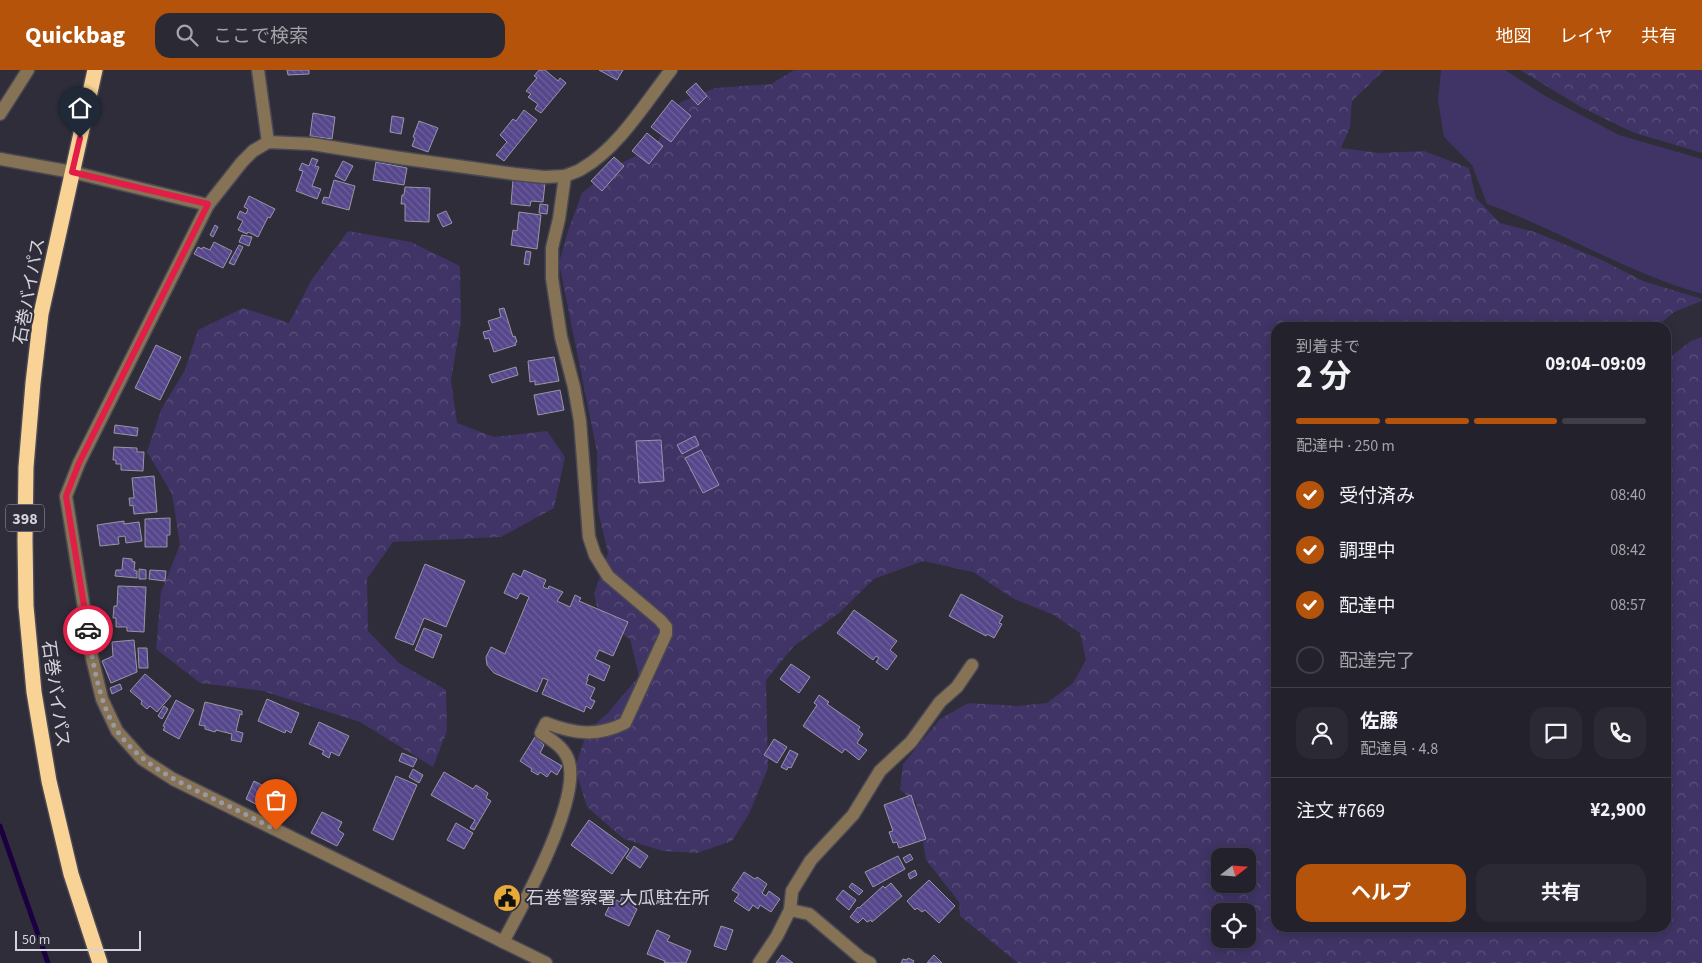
<!DOCTYPE html>
<html lang="ja">
<meta charset="utf-8">
<style>
:root{--surface:#23222c;--page:#2b2a34;--text:#f1f3f6;--muted:#a3a4a9;--line:#403f48;--accent:#b45309}
body{margin:0;font-family:"Source Sans 3","Noto Sans JP",sans-serif;background:var(--page);color:var(--text);height:100vh;display:flex;flex-direction:column;font-size:19px;white-space:nowrap}
*{box-sizing:border-box;margin:0}
p{font-size:16px;color:var(--muted)}
.icon{flex:none;width:28px;height:28px;fill:none;stroke:currentColor;stroke-width:2;stroke-linecap:round;stroke-linejoin:round}
.map{position:relative;flex:1;overflow:hidden}
.drawer{position:absolute;left:1271px;top:252px;width:400px;height:610px;display:flex;flex-direction:column;background:var(--surface);border-radius:15px;box-shadow:0 2px 12px #0003,0 0 0 1px var(--line)}
.drawer>*{flex:none}
.needle{width:32px;rotate:73deg}
.controls{position:absolute;left:1211px;top:778px;display:grid;gap:10px}
.controls a{display:grid;place-items:center;width:45px;height:45px;border-radius:10px;background:var(--surface);box-shadow:0 2px 12px #0003,0 0 0 1px var(--line);font-size:25px}
.scale{position:absolute;left:15px;bottom:12px;width:126px;box-sizing:border-box;padding-left:5px;border:2px solid #d4d3db;border-top:0;font-size:14px;line-height:18px;white-space:nowrap;color:#d4d3db;-webkit-text-stroke:4px #2f2d3a;paint-order:stroke}
.pin{position:absolute;display:grid;place-items:center;width:42px;height:42px;color:#fff;margin:-51px -21px;border-radius:50% 50% 50% 0;rotate:-45deg;box-shadow:0 0 5px #0007}
.pin .icon{rotate:45deg}
.courier{position:absolute;display:grid;place-items:center;width:50px;height:50px;margin:-25px;border:4px solid #e11d48;border-radius:50%;background:#fff;color:#222;box-shadow:0 1px 6px #0007}
.head em{font-style:normal;font-weight:700}
.head div{display:flex;flex-direction:column-reverse}
.head{display:flex;align-items:center;justify-content:space-between;height:85px;padding:0 25px}
h1{font-size:32px;font-weight:700;line-height:38px}
.bar{display:grid;grid-template-columns:repeat(4,1fr);gap:8px 5px;align-content:center;height:60px;padding:0 25px}
.bar i{height:6px;border-radius:4px;background:var(--line)}
.bar .current{background:var(--accent)}
.bar p{grid-column:span 4}
.line{display:flex;align-items:center;gap:12px;padding:0 25px;border-top:1px solid var(--line)}
.line div{flex:1}
.round{display:grid;place-items:center;flex:none;width:52px;height:52px;border-radius:15px;background:var(--page)}
ol{padding:0 25px;list-style:none}
li{display:flex;align-items:center;gap:15px;height:55px}
li p{margin-inline-start:auto}
li .icon{padding:5px;border-radius:50%;background:var(--accent);color:#fff;stroke-width:4}
li:last-child{color:var(--muted)}
li i{width:28px;height:28px;border:2px solid var(--line);border-radius:50%}
.button{display:flex;gap:10px;margin-top:auto;padding:10px 25px}
.button a{flex:1;height:58px;border-radius:15px;background:var(--accent);color:#fff;font-size:20px;font-weight:700;line-height:58px;text-align:center}
.button a+a{background:var(--page);color:var(--text)}
header{display:flex;align-items:center;gap:30px;box-sizing:border-box;height:70px;padding:0 25px;background:var(--accent);color:#fff}
header strong{font-size:24px}
nav{display:flex;gap:28px;margin-inline-start:auto;font-size:18px}
.search{width:350px;height:45px;background:var(--page);display:flex;align-items:center;gap:12px;box-sizing:border-box;padding:0 18px;border-radius:15px;color:var(--muted);font-size:19px}
.map>svg:first-child{display:block}
</style>
<header>
<strong>Quickbag</strong>
<div class="search"><svg class="icon" aria-label="search" viewBox="0 0 24 24"><circle cx="10" cy="10" r="6"/><path d="M15 15l6 6"/></svg>ここで検索</div>
<nav><a>地図</a><a>レイヤ</a><a>共有</a></nav>
</header>
<div class="map">
<svg width="1702" height="893" viewBox="0 0 1702 893">
<defs>
<pattern id="forest-crowns" width="20" height="18" patternUnits="userSpaceOnUse" patternTransform="scale(1.25)"><rect width="20" height="18" fill="#3f3465"/><path d="M2 6a3 3 0 1 1 6 0M12 15a3 3 0 1 1 6 0" fill="none" stroke="#5a507a"/></pattern>
<pattern id="building-back-hatch" width="6" height="6" patternUnits="userSpaceOnUse" patternTransform="scale(1.25)"><rect width="6" height="6" fill="#56468b"/><path d="M-1 5l2 2M0 0l6 6M5-1l2 2" fill="none" stroke="#6d609b"/></pattern>
</defs>
<rect width="100%" height="100%" fill="#2f2d3a"/>
<g fill="url(#forest-crowns)" fill-rule="evenodd">
<path d="M794,0H1384L1352,31L1350,57L1341,78L1380,83L1424,81L1469,98L1476,128L1500,153L1535,162L1602,190L1643,211L1702,229V231L1674,242L1656,257L1276,258V858H1666V290L1691,271L1702,267V893H1018L960,846L959,832L926,790L916,732L900,720L903,694L940,649L968,633L1018,636L1047,633L1073,613L1086,590L1080,563L1054,545L1014,529L973,502L923,491L874,509L839,543L794,576L766,610L768,698L749,744L732,771L697,783L663,781L624,769L587,737L575,698L587,661L608,643L639,606L630,569L600,550L594,524L608,483L598,441L597,382L559,193L568,161L582,123L616,96L655,76L679,33L715,18L771,14ZM1220,786H1248V814H1220ZM1220,841H1248V869H1220Z"/>
<polygon points="1520,0 1702,0 1702,83 1632,62 1581,37"/>
<polygon points="348,161 411,172 460,196 461,251 451,310 457,353 494,367 547,361 565,387 554,438 501,467 393,472 367,509 368,561 399,593 446,620 447,661 433,697 360,652 263,621 200,613 156,579 161,522 180,475 172,424 147,382 161,340 185,300 198,260 243,238 289,253 312,209"/>
</g>
<path fill="#3f3465" d="M1441,0H1505L1547,27L1619,65L1702,89V224C1627,203 1560,160 1487,134L1472,95L1444,67L1438,30Z"/>
<g fill="none" stroke-linecap="round" stroke-linejoin="round">
<polyline stroke="#1a0041" stroke-width="5" points="0,756 48,893"/>
</g>
<g fill="url(#building-back-hatch)" stroke="#9896a6">
<polygon points="287,0 309,0 309,4 288,5"/>
<polygon points="539,0 545,0 558,11 560,8 566,13 541,43 535,39 538,34 528,27 531,24 526,21 537,8 534,6"/>
<polygon points="599,0 623,0 617,10"/>
<polygon points="696,13 707,26 698,35 686,22"/>
<polygon points="672,30 691,46 671,72 651,57"/>
<polygon points="524,40 537,50 504,91 496,85 507,72 500,65 513,49 516,51"/>
<polygon points="313,43 335,47 332,69 310,66"/>
<polygon points="392,46 404,48 401,64 390,62"/>
<polygon points="419,51 438,58 428,82 412,76 415,68 413,67"/>
<polygon points="647,63 663,76 649,94 632,81"/>
<polygon points="614,87 624,96 602,121 591,111"/>
<polygon points="312,88 318,90 315,96 319,97 312,116 321,119 317,129 296,121 303,101 299,100 302,93 309,96"/>
<polygon points="343,91 353,96 345,111 335,106"/>
<polygon points="376,92 407,98 404,115 373,110"/>
<polygon points="334,110 355,116 349,140 322,133 324,127 329,128"/>
<polygon points="513,110 545,113 543,132 531,131 530,136 511,134"/>
<polygon points="405,117 430,118 429,152 405,151 405,134 401,134 402,125 404,125"/>
<polygon points="249,126 275,139 270,148 268,147 258,167 248,162 247,164 238,160 243,151 237,148 240,141 246,144 248,139 244,137"/>
<polygon points="540,134 548,135 547,144 539,143"/>
<polygon points="446,141 452,153 443,157 437,145"/>
<polygon points="519,142 541,145 537,179 511,175 513,160 517,161"/>
<polygon points="215,155 218,157 213,167 210,165"/>
<polygon points="242,165 252,167 249,176 239,172"/>
<polygon points="214,172 232,181 223,198 194,184 198,177 202,179 203,177 210,180"/>
<polygon points="239,175 243,177 234,195 229,193"/>
<polygon points="526,181 531,182 529,195 524,194"/>
<polygon points="504,238 513,267 515,266 517,272 515,273 516,275 494,282 489,268 485,269 483,262 491,260 488,251 501,247 499,239"/>
<polygon points="156,275 181,287 160,330 135,318"/>
<polygon points="554,287 559,311 535,315 535,311 530,312 528,291"/>
<polygon points="516,297 518,305 492,313 489,305"/>
<polygon points="560,320 564,340 538,345 534,325"/>
<polygon points="115,355 138,358 137,366 114,363"/>
<polygon points="695,366 699,375 682,384 677,375"/>
<polygon points="661,370 664,411 639,413 636,371"/>
<polygon points="114,377 137,378 137,382 144,382 143,401 121,400 121,394 116,394 116,390 113,390"/>
<polygon points="701,380 719,415 703,423 685,388"/>
<polygon points="154,406 157,442 134,444 133,435 130,436 129,428 134,428 132,408"/>
<polygon points="170,448 170,465 167,465 167,477 145,477 145,449"/>
<polygon points="124,451 124,454 139,452 142,471 126,473 125,466 118,467 119,474 100,476 97,455"/>
<polygon points="123,488 132,489 132,491 135,492 134,500 137,501 137,508 115,506 116,500 122,500"/>
<polygon points="425,494 465,511 446,557 424,548 413,575 395,568"/>
<polygon points="139,499 146,500 146,509 139,509"/>
<polygon points="150,500 166,501 165,511 149,509"/>
<polygon points="524,500 546,510 543,517 548,519 549,516 563,522 557,531 570,537 575,525 581,528 579,531 628,552 613,586 599,580 595,589 610,596 604,611 589,604 587,609 588,609 586,614 595,618 590,629 595,631 591,639 586,636 584,642 542,624 548,610 543,608 537,622 494,603 487,595 486,587 491,577 505,584 529,527 520,523 517,529 504,523 513,503 521,507"/>
<polygon points="118,516 146,517 144,562 127,561 127,557 116,557 116,548 113,548 114,536 117,536"/>
<polygon points="961,524 1003,546 999,553 1002,554 994,568 987,564 986,566 949,546"/>
<polygon points="854,540 897,571 890,580 897,586 887,600 876,592 879,588 876,586 873,590 837,563"/>
<polygon points="424,558 442,565 433,588 415,580"/>
<polygon points="134,570 137,602 111,613 102,591 113,586 112,572"/>
<polygon points="138,578 147,578 148,598 139,598"/>
<polygon points="791,594 810,607 799,623 780,609"/>
<polygon points="145,604 171,626 157,642 150,636 147,639 141,634 142,631 130,621"/>
<polygon points="120,614 122,619 112,624 110,618"/>
<polygon points="819,625 829,632 827,634 860,657 858,660 863,664 857,673 867,680 859,690 845,679 842,683 803,656 817,635 814,633"/>
<polygon points="267,629 299,643 291,663 286,660 285,663 258,651"/>
<polygon points="176,630 194,640 179,669 163,660 165,657 163,656"/>
<polygon points="205,632 242,641 242,645 240,644 236,661 243,663 241,672 231,670 232,664 216,660 215,662 205,659 205,656 199,655"/>
<polygon points="164,636 168,639 162,649 158,646"/>
<polygon points="319,652 349,666 339,686 331,682 329,688 322,684 324,681 309,674"/>
<polygon points="535,667 544,675 540,683 562,696 557,705 551,701 547,707 540,702 538,705 531,701 532,699 520,691"/>
<polygon points="774,669 787,677 777,693 764,685"/>
<polygon points="790,680 798,684 791,698 788,697 787,700 781,697"/>
<polygon points="402,683 417,689 413,697 399,691"/>
<polygon points="413,699 423,705 419,713 409,707"/>
<polygon points="444,702 473,719 476,715 488,723 486,728 491,731 474,760 470,758 475,750 431,725"/>
<polygon points="396,706 417,715 393,770 373,760"/>
<polygon points="254,711 279,724 271,742 246,729"/>
<polygon points="911,725 926,769 899,778 897,772 893,773 889,762 893,761 884,735"/>
<polygon points="322,742 342,752 338,760 344,764 337,776 311,763"/>
<polygon points="589,750 629,779 612,804 571,775"/>
<polygon points="456,753 473,763 464,779 447,770"/>
<polygon points="634,776 648,786 640,798 626,788"/>
<polygon points="910,784 913,789 906,793 903,788"/>
<polygon points="898,786 905,799 873,817 865,802"/>
<polygon points="915,800 917,805 910,809 908,804"/>
<polygon points="744,802 755,809 757,807 767,814 762,823 763,824 766,826 769,821 780,829 771,842 760,835 758,839 753,835 749,841 734,831 739,824 732,820"/>
<polygon points="929,810 955,836 939,853 925,840 922,842 917,838 915,840 907,831"/>
<polygon points="852,813 863,821 859,825 849,817"/>
<polygon points="891,813 902,826 872,852 871,850 867,852 863,848 858,853 850,847 858,837 859,838 883,816 885,818"/>
<polygon points="843,820 856,830 849,840 836,829"/>
<polygon points="622,827 635,833 633,837 637,839 629,856 605,845 613,828 620,832"/>
<polygon points="721,856 733,860 726,880 714,876"/>
<polygon points="657,860 670,866 667,871 691,881 686,893 664,893 665,891 647,884"/>
<polygon points="782,885 793,893 776,893"/>
<polygon points="934,885 942,893 927,893"/>
<polygon points="908,888 914,891 913,893 901,893 903,889 907,890"/>
</g>
<g fill="none" stroke-linecap="round" stroke-linejoin="round">
<g stroke="#494854" stroke-width="15">
<g id="minor">
<polyline points="258,0 268,72"/>
<polyline points="0,44 28,0"/>
<polyline points="0,89 72,102 208,135"/>
<polyline points="790,840 809,844 861,888 870,893"/>
<path d="M503,872C523,835 580,732 569,692C565,678 553,671 541,663L546,653C575,664 597,667 625,653L666,564V557L660,550L608,506L595,485L589,467L580,351L574,317L561,267L552,208V178L559,149L565,106C571,103 578,102 583,98C619,77 646,32 671,0"/>
<polyline points="546,893 173,709 142,689 117,661 102,629 92,588 66,426 79,393 208,135 242,92 253,81 268,72 312,74 400,88 515,104 544,107 565,106"/>
<polyline points="759,893 777,866 790,840 792,821 811,790 853,745 880,701 911,672 940,632 957,617 972,595"/>
</g>
</g>
<g stroke="#494854" stroke-width="18">
<polyline id="highway" points="95,0 41,244 33,313 26,397 25,470 26,536 34,622 49,711 71,804 100,893"/>
</g>
<use href="#minor" stroke="#867355" stroke-width="12"/>
<use href="#highway" stroke="#f9d396" stroke-width="15"/>
</g>
<g fill="none" stroke-linecap="round" stroke-linejoin="round">
<path stroke="#9a99a3" stroke-width="5" stroke-dasharray="0 9" d="M88,560C92,590 100,637 118,662C141,695 179,712 214,729C235,739 255,749 276,760"/>
<polyline stroke="#e11d48" stroke-width="6" points="80,68 72,102 208,134 79,393 66,426 88,560"/>
</g>
<defs>
<g id="civic-disc" transform="scale(1.4375)"><circle r="9.5" fill="#e8ab37" stroke="#2f2d3a"/><path d="M-.6-6.5H3V-4.5H.6V-3L4-1V1h2V6H-6V1h2V-1L-.6-3ZM-1.2 2.5V6h2.4V2.5Z" fill="#111"/></g>
</defs>
<g fill-rule="evenodd">
<use href="#civic-disc" x="507" y="828"/>
</g>
<g text-anchor="middle" stroke-width="4" stroke-linejoin="round" paint-order="stroke">
<rect fill="#2f2d3a" stroke="#a2a1ab" stroke-width="1" x="6" y="434.5" width="38" height="27" rx="4"/>
<g font-size="16" font-weight="bold" fill="#d4d3db">
<text x="25" y="454">398</text>
</g>
<g font-size="18" fill="#d4d3db" stroke="#2f2d3a">
<text transform="translate(29 221) rotate(-80)" y="6">石巻バイパス</text>
<text transform="translate(56 624) rotate(82)" y="6">石巻バイパス</text>
</g>
<g font-size="18" fill="#d4d3db" stroke="#2f2d3a" text-anchor="start">
<text x="526" y="834">石巻警察署 大瓜駐在所</text>
</g>
</g>
</svg>
<div class="controls">
<a><svg class="needle" viewBox="-14 -14 28 28"><path d="M0-13l5 13h-10z" fill="#e53935"/><path d="M0 13l5-13h-10z" fill="#a3a4a9"/></svg></a>
<a><svg class="icon" aria-label="locate" viewBox="0 0 24 24"><circle cx="12" cy="12" r="6"/><path d="M12 2v4M12 18v4M2 12h4M18 12h4"/></svg></a>
</div>
<div class="scale">50 m</div>
<div class="pin" style="left:276px;top:760px;background:#ea580c"><svg class="icon" aria-label="bag" viewBox="0 0 24 24"><path d="M5 8h14l-1 12H6zM9 8a3 3 0 0 1 6 0"/></svg></div>
<div class="pin" style="left:80px;top:68px;background:#1f2937"><svg class="icon" aria-label="home" viewBox="0 0 24 24"><path d="M3 11l9-7 9 7M6 9v11h12V9"/></svg></div>
<div class="courier" style="left:88px;top:560px"><svg class="icon" aria-label="car" viewBox="0 0 24 24"><path d="M5 17H2v-5l4-1 3-4h7l3 4 3 1v5h-3M9 17h6M6 11h13"/><circle cx="7" cy="17" r="2"/><circle cx="17" cy="17" r="2"/></svg></div>
<section class="drawer">
<div class="head"><div><h1>2 分</h1><p>到着まで</p></div><em>09:04–09:09</em></div>
<div class="bar"><i class="current"></i><i class="current"></i><i class="current"></i><i></i><p>配達中 · 250 m</p></div>
<ol>
<li><svg class="icon" aria-label="check" viewBox="0 0 24 24"><path d="M5 12l5 5 9-10"/></svg>受付済み<p>08:40</p></li>
<li><svg class="icon" aria-label="check" viewBox="0 0 24 24"><path d="M5 12l5 5 9-10"/></svg>調理中<p>08:42</p></li>
<li><svg class="icon" aria-label="check" viewBox="0 0 24 24"><path d="M5 12l5 5 9-10"/></svg>配達中<p>08:57</p></li>
<li><i></i>配達完了</li>
</ol>
<div class="line" style="height:90px"><a class="round"><svg class="icon" aria-label="person" viewBox="0 0 24 24"><circle cx="12" cy="8" r="4"/><path d="M4 21q1-7 8-7t8 7"/></svg></a><div><b>佐藤</b><p>配達員 · 4.8</p></div><a class="round"><svg class="icon" aria-label="chat" viewBox="0 0 24 24"><path d="M4 5h16v11H9l-5 4z"/></svg></a><a class="round"><svg class="icon" aria-label="phone" viewBox="0 0 24 24"><path d="M5 4h4l2 5-3 2q2 4 5 5l2-3 5 2v4C11 20 4 13 5 4z"/></svg></a></div>
<div class="line" style="height:65px"><div>注文 #7669</div><b>¥2,900</b></div>
<div class="button"><a>ヘルプ</a><a>共有</a></div>
</section>
</div>
